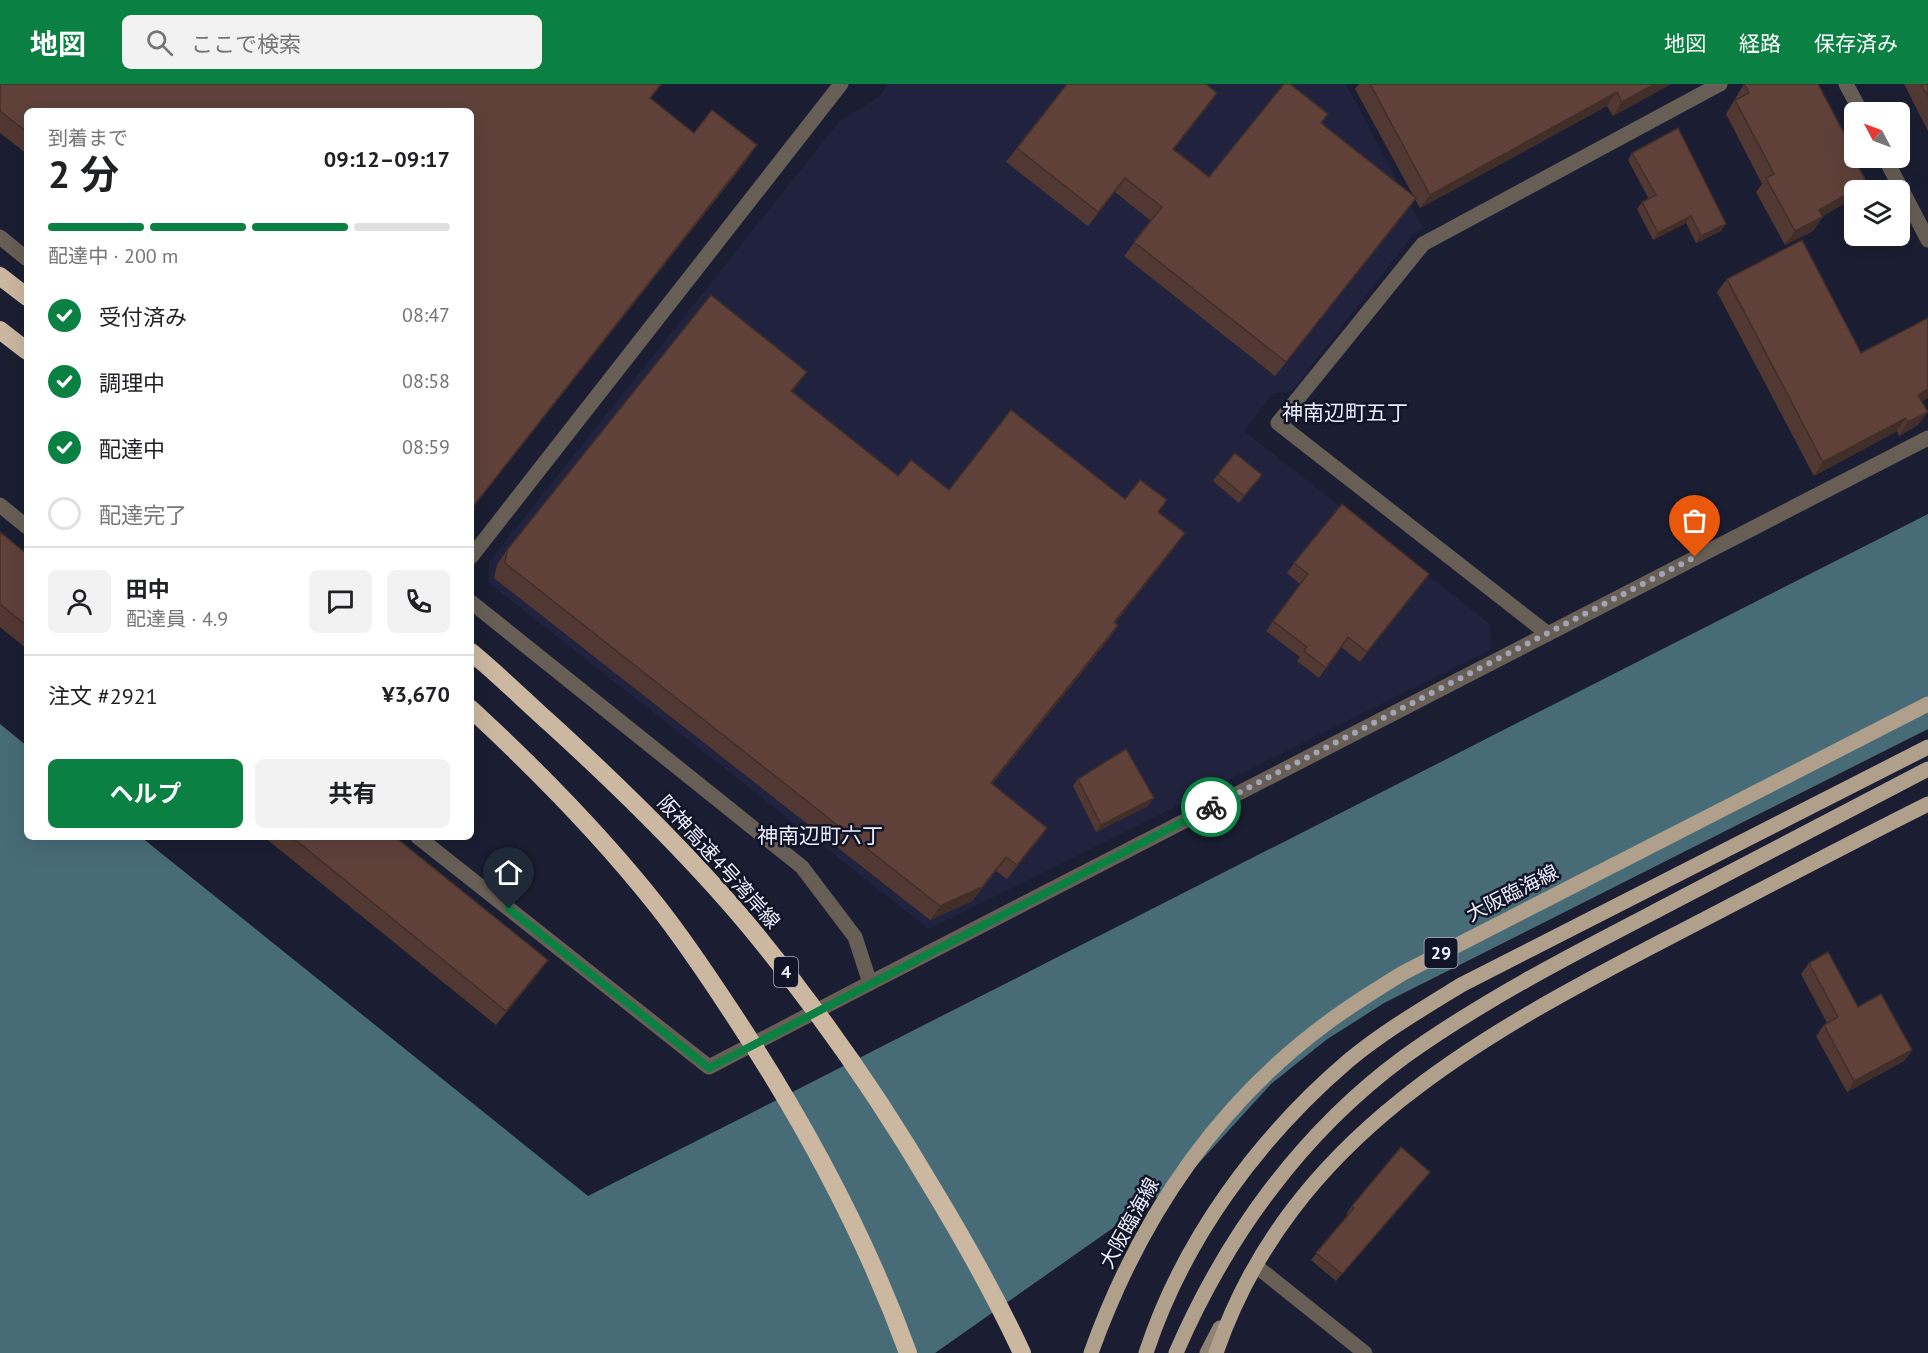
<!DOCTYPE html>
<html lang="ja">
<meta charset="utf-8">
<style>
:root{--surface:#fff;--page:#f2f2f2;--text:#202124;--muted:#757577;--line:#e0e0e0;--accent:#0b8043}
body{margin:0;font-family:"PT Sans","Noto Sans JP",sans-serif;background:var(--page);color:var(--text);height:100vh;display:flex;flex-direction:column;font-size:22px;white-space:nowrap}
*{box-sizing:border-box;margin:0}
p{font-size:20px;color:var(--muted)}
.icon{flex:none;width:33px;height:33px;fill:none;stroke:currentColor;stroke-width:2;stroke-linecap:round;stroke-linejoin:round}
.map{position:relative;flex:1;overflow:hidden}
.sheet{position:absolute;left:24px;top:24px;width:450px;height:732px;display:flex;flex-direction:column;background:var(--surface);border-radius:9px;box-shadow:0 6px 24px #0002}
.sheet>*{flex:none}
.needle{width:39px;rotate:311deg}
.controls{position:absolute;left:1844px;top:18px;display:grid;gap:12px}
.controls a{display:grid;place-items:center;width:66px;height:66px;border-radius:9px;background:var(--surface);box-shadow:0 6px 24px #0002;font-size:30px}
.pin{position:absolute;display:grid;place-items:center;width:51px;height:51px;color:#fff;margin:-62px -26px;border-radius:50% 50% 50% 0;rotate:-45deg;box-shadow:0 0 6px #0007}
.pin .icon{rotate:45deg}
.courier{position:absolute;display:grid;place-items:center;width:60px;height:60px;margin:-30px;border:4px solid #0b8043;border-radius:50%;background:#fff;color:#222;box-shadow:0 2px 8px #0007}
.head em{font-style:normal;font-weight:700}
.head div{display:flex;flex-direction:column-reverse}
.head{display:flex;align-items:center;justify-content:space-between;height:102px;padding:0 24px}
h1{font-size:39px;font-weight:700;line-height:45px}
.bar{display:grid;grid-template-columns:repeat(4,1fr);gap:9px 6px;align-content:center;height:72px;padding:0 24px}
.bar i{height:8px;border-radius:4px;background:var(--line)}
.bar .current{background:var(--accent)}
.bar p{grid-column:span 4}
.line{display:flex;align-items:center;gap:15px;padding:0 24px;border-top:2px solid var(--line)}
.line div{flex:1}
.round{display:grid;place-items:center;flex:none;width:63px;height:63px;border-radius:9px;background:var(--page)}
ol{padding:0 24px;list-style:none}
li{display:flex;align-items:center;gap:18px;height:66px}
li p{margin-inline-start:auto}
li .icon{padding:6px;border-radius:50%;background:var(--accent);color:#fff;stroke-width:4}
li:last-child{color:var(--muted)}
li i{width:33px;height:33px;border:3px solid var(--line);border-radius:50%}
.button{display:flex;gap:12px;margin-top:auto;padding:12px 24px}
.button a{flex:1;height:69px;border-radius:9px;background:var(--accent);color:#fff;font-size:24px;font-weight:700;line-height:69px;text-align:center}
.button a+a{background:var(--page);color:var(--text)}
header{display:flex;align-items:center;gap:36px;box-sizing:border-box;height:84px;padding:0 30px;background:var(--accent);color:#fff}
header strong{font-size:28px}
nav{display:flex;gap:33px;margin-inline-start:auto;font-size:21px}
.search{width:420px;height:54px;background:var(--page);display:flex;align-items:center;gap:15px;box-sizing:border-box;padding:0 21px;border-radius:9px;color:var(--muted);font-size:22px}
.map>svg:first-child{display:block}
</style>
<header>
<strong>地図</strong>
<div class="search"><svg class="icon" aria-label="search" viewBox="0 0 24 24"><circle cx="10" cy="10" r="6"/><path d="M15 15l6 6"/></svg>ここで検索</div>
<nav><a>地図</a><a>経路</a><a>保存済み</a></nav>
</header>
<div class="map">
<svg width="1928" height="1269" viewBox="0 0 1928 1269">
<rect width="100%" height="100%" fill="#1b1d32"/>
<polygon fill="#21233e" points="887,0 1346,0 1423,145 1413,150 1292,307 1272,310 1244,347 1490,540 1492,565 929,845 489,499 489,478 839,38 881,11"/>
<polygon fill="#486c77" points="1928,430 1928,645 1384,919 1326,956 1271,1000 1187,1092 935,1269 0,1269 0,640 27,662 27,753 141,753 588,1112"/>
<g fill="none" stroke-linecap="round" stroke-linejoin="round">
<g stroke="#675f55" stroke-width="15">
<polyline points="1846,0 1861,28"/>
<polyline points="1885,74 1928,156"/>
<polyline points="0,153 27,175"/>
<polyline points="0,421 27,443"/>
<polyline points="471,473 841,0"/>
<polyline points="471,518 802,783 855,853 870,899 1928,354"/>
<polyline points="1548,550 1278,339 1423,160 1720,0"/>
<polyline points="418,753 709,983 870,899"/>
<polyline points="1256,1182 1365,1269"/>
</g>
<polyline stroke="#908374" stroke-width="15" points="1207,1269 1220,1244"/>
<g stroke="#af9f8b" stroke-width="15">
<path d="M1091,1269C1138,1138 1213,1023 1327,939C1351,921 1377,905 1403,889L1928,620"/>
<path d="M1146,1269C1183,1156 1258,1054 1348,977C1383,948 1422,925 1461,901L1928,663"/>
<path d="M1176,1269C1226,1153 1302,1048 1404,973C1482,917 1569,872 1654,828C1745,780 1837,733 1928,685"/>
<path d="M1216,1269C1291,1052 1481,951 1672,852C1757,808 1842,763 1928,720"/>
</g>
<g stroke="#ccb8a1" stroke-width="18">
<polyline points="0,192 27,213"/>
<polyline points="0,246 27,267"/>
</g>
<g stroke="#ccb8a1" stroke-width="18">
<path d="M471,568C499,591 525,617 552,641C621,704 689,770 749,842C817,924 879,1013 933,1105C965,1158 996,1213 1022,1269"/>
<path d="M471,625C537,686 602,752 658,823C684,856 708,892 731,927C802,1034 864,1148 908,1269"/>
</g>
</g>
<g fill="#523832">
<polygon points="0,0 662,0 650,15 694,49 747,76 471,426 471,27 27,27 27,70 0,49"/>
<polygon points="1359,0 1671,0 1613,32 1607,22 1420,124 1415,115 1405,129 1275,292 1124,172 1151,137 1115,108 1088,142 1006,78 1017,64 1207,23 1174,65 1209,93 1321,39 1414,113 1355,5"/>
<polygon points="1744,0 1859,86 1867,99 1861,106 1854,106 1854,114 1822,132 1813,147 1785,161 1756,108 1762,100 1726,30"/>
<polygon points="1904,0 1928,0 1928,47"/>
<polygon points="1632,69 1726,140 1721,147 1696,159 1686,139 1653,156 1637,125 1642,118 1649,115 1628,76"/>
<polygon points="1727,195 1861,269 1928,314 1922,317 1918,341 1899,352 1897,347 1814,392 1717,208"/>
<polygon points="797,302 792,307 898,392 949,406 1125,415 1158,428 1175,463 1115,539 1118,541 1108,556 992,700 1047,744 1037,758 1007,795 996,787 972,817 930,836 494,494 497,481 507,466"/>
<polygon points="1218,390 1262,391 1239,419 1213,397"/>
<polygon points="0,448 27,470 27,565 0,543"/>
<polygon points="1294,479 1429,490 1360,578 1341,563 1319,594 1297,577 1300,573 1266,547 1300,500 1287,489"/>
<polygon points="1078,695 1154,714 1148,722 1096,748 1073,702"/>
<polygon points="264,753 395,753 548,876 538,890 496,941"/>
<polygon points="1809,879 1858,923 1912,966 1904,977 1847,1008 1816,952 1824,941 1827,939 1801,890"/>
<polygon points="1430,1088 1425,1095 1336,1197 1311,1176 1348,1131 1346,1130 1352,1122"/>
</g>
<g fill="#422e29">
<polygon points="1655,0 1671,0 1613,32 1622,18"/>
<polygon points="1617,8 1607,22 1420,124 1430,111"/>
<polygon points="1217,9 1207,23 1163,79 1173,65"/>
<polygon points="757,61 747,76 471,426 471,425"/>
<polygon points="1125,94 1115,108 1088,142 1098,128"/>
<polygon points="1867,99 1861,106 1854,106 1854,114 1813,138 1823,133 1813,147 1785,161 1795,147 1819,126"/>
<polygon points="1416,114 1405,129 1275,292 1286,278"/>
<polygon points="1691,132 1686,139 1653,156 1658,149"/>
<polygon points="1726,140 1721,147 1696,159 1701,152"/>
<polygon points="1928,305 1928,314 1909,324 1918,311"/>
<polygon points="1928,328 1918,341 1899,352 1908,338"/>
<polygon points="1906,334 1897,347 1814,392 1823,378"/>
<polygon points="1185,449 1175,463 1104,553 1114,538"/>
<polygon points="1429,490 1422,500 1360,578 1367,568"/>
<polygon points="1118,541 1108,556 981,714 991,699"/>
<polygon points="1154,714 1148,722 1096,748 1101,741"/>
<polygon points="1047,744 1037,758 1007,795 1017,781"/>
<polygon points="1006,773 996,787 972,817 930,836 940,822"/>
<polygon points="548,876 538,890 496,941 506,927"/>
<polygon points="1912,966 1904,977 1847,1008 1854,997"/>
<polygon points="1430,1088 1425,1095 1336,1197 1342,1190"/>
</g>
<g fill="#5f413a" stroke="#422e29" stroke-width="1.5">
<polygon points="0,0 661,0 650,14 694,49 712,26 757,61 471,425 471,27 27,27 27,48 0,27"/>
<polygon points="1067,0 1206,0 1217,9 1173,65 1209,93 1284,0 1290,0 1328,30 1321,39 1416,114 1286,278 1134,158 1162,123 1125,94 1098,128 1017,64"/>
<polygon points="1370,0 1655,0 1622,18 1617,8 1430,111"/>
<polygon points="1744,0 1818,0 1854,68 1854,74 1857,74 1862,82 1859,84 1867,99 1819,126 1823,133 1795,147 1766,94 1774,90 1735,16 1749,9"/>
<polygon points="1921,0 1928,0 1928,13"/>
<polygon points="1678,44 1726,140 1701,152 1691,132 1658,149 1642,118 1656,111 1632,69"/>
<polygon points="1802,156 1861,269 1928,234 1928,305 1918,311 1928,328 1908,338 1906,334 1823,378 1727,195"/>
<polygon points="711,211 807,288 791,307 898,392 911,376 949,406 1011,326 1125,415 1140,396 1167,416 1158,428 1185,449 1114,538 1118,541 991,699 1047,744 1017,781 1006,773 982,803 940,822 505,479 507,466"/>
<polygon points="1235,369 1262,391 1244,412 1218,390"/>
<polygon points="1342,420 1429,490 1367,568 1348,553 1326,584 1304,567 1307,563 1273,537 1308,490 1294,479"/>
<polygon points="0,448 27,470 27,542 0,520"/>
<polygon points="1126,665 1154,714 1101,741 1078,695"/>
<polygon points="292,753 395,753 548,876 506,927"/>
<polygon points="1828,868 1858,923 1881,910 1912,966 1854,997 1824,941 1838,933 1809,879"/>
<polygon points="1401,1063 1430,1088 1342,1190 1316,1169 1354,1124 1352,1122"/>
</g>
<g fill="none" stroke-linecap="round" stroke-linejoin="round">
<polyline stroke="#a2a4b5" stroke-width="6" stroke-dasharray="0 10.8" points="1211,723 1695,473"/>
<polyline stroke="#0b8043" stroke-width="8" points="509,825 709,984 1211,723"/>
</g>
<g text-anchor="middle" stroke-width="5" stroke-linejoin="round" paint-order="stroke">
<g fill="#121427" stroke="#aaacbc" stroke-width="1.5">
<rect x="1424.5" y="854" width="33" height="30" rx="4.5"/>
<rect x="774" y="873" width="24" height="30" rx="4.5"/>
</g>
<g font-size="18" font-weight="bold" fill="#ebedfc">
<text x="1441" y="875">29</text>
<text x="786" y="894">4</text>
</g>
<g font-size="20" fill="#ebedfc" stroke="#121427">
<text transform="translate(719 778) rotate(48)" y="7">阪神高速4号湾岸線</text>
<text transform="translate(1512 809) rotate(-27)" y="7">大阪臨海線</text>
<text transform="translate(1129 1139) rotate(-61)" y="7">大阪臨海線</text>
</g>
<g font-size="21" fill="#ebedfc" stroke="#121427">
<text x="1345" y="336">神南辺町五丁</text>
<text x="820" y="759">神南辺町六丁</text>
</g>
</g>
</svg>
<div class="controls">
<a><svg class="needle" viewBox="-14 -14 28 28"><path d="M0-13l5 13h-10z" fill="#e53935"/><path d="M0 13l5-13h-10z" fill="#757577"/></svg></a>
<a><svg class="icon" aria-label="layers" viewBox="0 0 24 24"><path d="M12 4l9 5-9 5-9-5zM3 14l9 5 9-5"/></svg></a>
</div>
<div class="pin" style="left:1695px;top:473px;background:#ea580c"><svg class="icon" aria-label="bag" viewBox="0 0 24 24"><path d="M5 8h14l-1 12H6zM9 8a3 3 0 0 1 6 0"/></svg></div>
<div class="pin" style="left:509px;top:825px;background:#1f2937"><svg class="icon" aria-label="home" viewBox="0 0 24 24"><path d="M3 11l9-7 9 7M6 9v11h12V9"/></svg></div>
<div class="courier" style="left:1211px;top:723px"><svg class="icon" aria-label="bike" viewBox="0 0 24 24"><circle cx="6" cy="16" r="4"/><circle cx="18" cy="16" r="4"/><path d="M6 16l4-8h5l3 8M10 8l3 8H6M13 5h3"/></svg></div>
<section class="sheet">
<div class="head"><div><h1>2 分</h1><p>到着まで</p></div><em>09:12–09:17</em></div>
<div class="bar"><i class="current"></i><i class="current"></i><i class="current"></i><i></i><p>配達中 · 200 m</p></div>
<ol>
<li><svg class="icon" aria-label="check" viewBox="0 0 24 24"><path d="M5 12l5 5 9-10"/></svg>受付済み<p>08:47</p></li>
<li><svg class="icon" aria-label="check" viewBox="0 0 24 24"><path d="M5 12l5 5 9-10"/></svg>調理中<p>08:58</p></li>
<li><svg class="icon" aria-label="check" viewBox="0 0 24 24"><path d="M5 12l5 5 9-10"/></svg>配達中<p>08:59</p></li>
<li><i></i>配達完了</li>
</ol>
<div class="line" style="height:108px"><a class="round"><svg class="icon" aria-label="person" viewBox="0 0 24 24"><circle cx="12" cy="8" r="4"/><path d="M4 21q1-7 8-7t8 7"/></svg></a><div><b>田中</b><p>配達員 · 4.9</p></div><a class="round"><svg class="icon" aria-label="chat" viewBox="0 0 24 24"><path d="M4 5h16v11H9l-5 4z"/></svg></a><a class="round"><svg class="icon" aria-label="phone" viewBox="0 0 24 24"><path d="M5 4h4l2 5-3 2q2 4 5 5l2-3 5 2v4C11 20 4 13 5 4z"/></svg></a></div>
<div class="line" style="height:78px"><div>注文 #2921</div><b>¥3,670</b></div>
<div class="button"><a>ヘルプ</a><a>共有</a></div>
</section>
</div>
